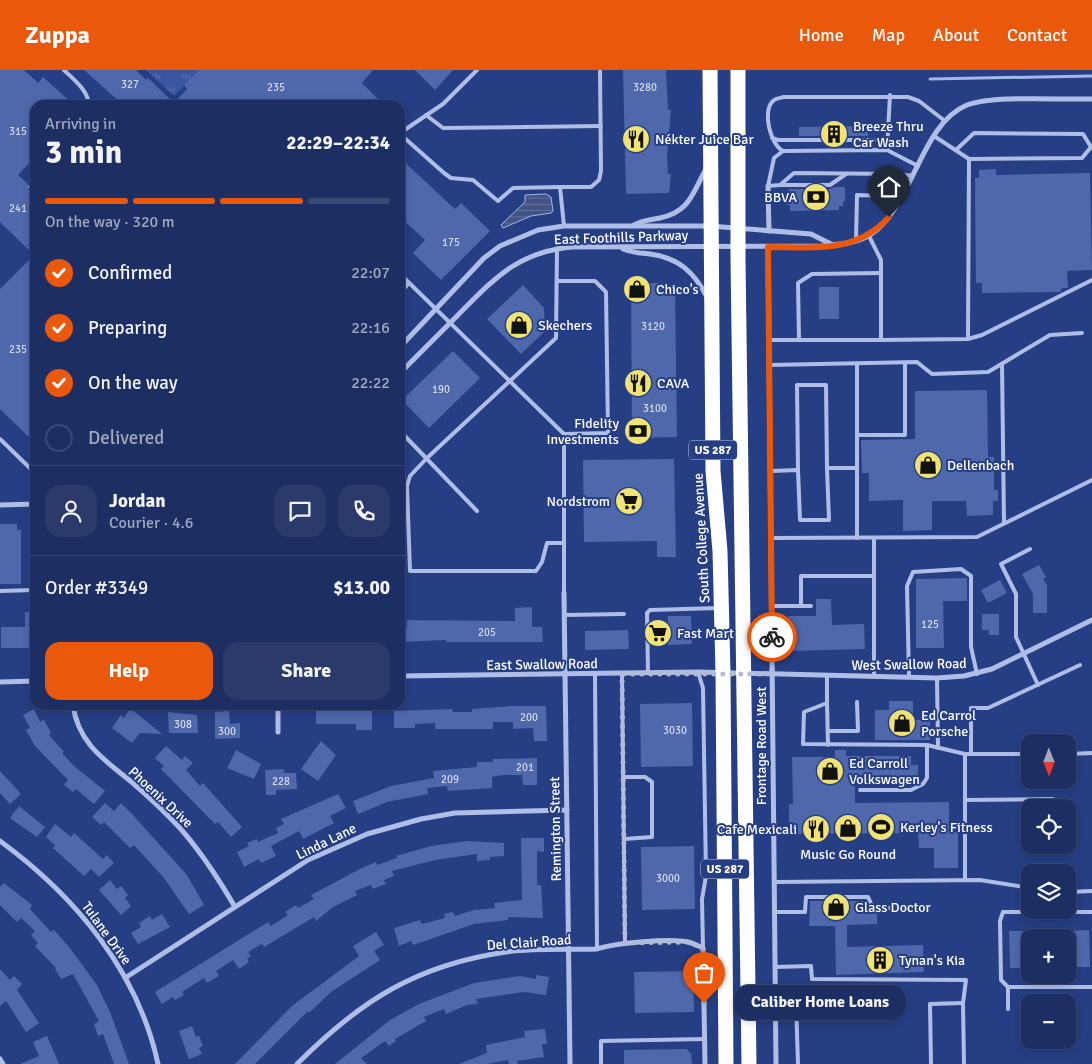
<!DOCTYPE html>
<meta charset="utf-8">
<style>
:root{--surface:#1c2e62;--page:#293a6b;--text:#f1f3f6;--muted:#a0a8be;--line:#3a4a77;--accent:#ea580c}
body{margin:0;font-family:Signika,sans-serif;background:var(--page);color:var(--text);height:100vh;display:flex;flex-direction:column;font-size:19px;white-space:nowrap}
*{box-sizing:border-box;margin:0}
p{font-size:16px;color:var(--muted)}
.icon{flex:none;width:28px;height:28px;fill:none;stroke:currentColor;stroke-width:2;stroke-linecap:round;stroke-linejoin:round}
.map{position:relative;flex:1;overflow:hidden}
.details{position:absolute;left:30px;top:30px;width:375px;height:610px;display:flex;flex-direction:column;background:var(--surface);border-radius:15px;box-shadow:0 2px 8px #0003,0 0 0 1px var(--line)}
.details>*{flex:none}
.needle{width:32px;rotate:179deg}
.fabs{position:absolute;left:1021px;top:664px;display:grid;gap:10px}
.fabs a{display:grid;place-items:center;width:55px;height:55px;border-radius:10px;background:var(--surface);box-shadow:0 2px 8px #0003,0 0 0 1px var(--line);font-size:25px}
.pin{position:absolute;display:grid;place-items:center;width:42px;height:42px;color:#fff;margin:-51px -21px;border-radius:50% 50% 50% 0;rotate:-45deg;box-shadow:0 0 5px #0007}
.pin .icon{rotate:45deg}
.courier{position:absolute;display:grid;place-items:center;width:50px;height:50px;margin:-25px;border:4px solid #ea580c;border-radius:50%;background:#fff;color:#222;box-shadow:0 1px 6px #0007}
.bubble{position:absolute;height:35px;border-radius:15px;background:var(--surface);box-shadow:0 2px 8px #0003,0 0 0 1px var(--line);font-size:16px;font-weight:700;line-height:35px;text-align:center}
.headline em{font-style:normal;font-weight:700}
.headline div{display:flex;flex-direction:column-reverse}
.headline{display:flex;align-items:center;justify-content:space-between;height:85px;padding:0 15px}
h1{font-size:32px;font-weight:700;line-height:38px}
.bar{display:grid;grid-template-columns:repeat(4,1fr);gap:8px 5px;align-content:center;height:60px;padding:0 15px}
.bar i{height:6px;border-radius:4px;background:var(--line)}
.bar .current{background:var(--accent)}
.bar p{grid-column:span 4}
.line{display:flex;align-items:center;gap:12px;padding:0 15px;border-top:1px solid var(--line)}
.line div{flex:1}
.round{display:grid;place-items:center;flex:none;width:52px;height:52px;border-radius:15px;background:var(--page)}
ol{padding:0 15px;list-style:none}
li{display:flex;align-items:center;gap:15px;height:55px}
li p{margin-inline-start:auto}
li .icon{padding:5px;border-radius:50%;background:var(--accent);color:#fff;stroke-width:4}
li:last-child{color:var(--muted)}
li i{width:28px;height:28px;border:2px solid var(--line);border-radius:50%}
.button{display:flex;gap:10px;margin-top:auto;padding:10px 15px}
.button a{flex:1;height:58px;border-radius:15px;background:var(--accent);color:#fff;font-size:20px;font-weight:700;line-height:58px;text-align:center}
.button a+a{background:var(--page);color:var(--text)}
header{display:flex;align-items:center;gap:30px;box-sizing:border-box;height:70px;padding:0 25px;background:var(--accent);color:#fff}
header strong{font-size:24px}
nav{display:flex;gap:28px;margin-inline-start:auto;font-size:18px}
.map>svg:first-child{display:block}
</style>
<header>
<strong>Zuppa</strong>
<nav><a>Home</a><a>Map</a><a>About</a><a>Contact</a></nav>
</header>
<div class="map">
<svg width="1092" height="994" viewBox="0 0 1092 994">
<defs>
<pattern id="park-tufts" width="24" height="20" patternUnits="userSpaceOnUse" patternTransform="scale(1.25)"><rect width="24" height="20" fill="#3b56a0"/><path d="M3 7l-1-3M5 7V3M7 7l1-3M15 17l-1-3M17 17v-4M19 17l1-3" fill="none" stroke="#586fae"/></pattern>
<pattern id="water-rules" width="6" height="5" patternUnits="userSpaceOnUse" patternTransform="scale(1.25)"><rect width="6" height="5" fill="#415285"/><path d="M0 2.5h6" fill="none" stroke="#5e6c97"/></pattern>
</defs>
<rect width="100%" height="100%" fill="#263e83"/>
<polygon fill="url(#park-tufts)" points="146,0 199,0 174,26"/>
<polygon fill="url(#water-rules)" stroke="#a4b7e8" points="546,124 551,127 553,141 551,143 531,146 503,158 501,155 525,132 525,125"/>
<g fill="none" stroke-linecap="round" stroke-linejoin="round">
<polyline stroke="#a4b7e8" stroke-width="3" points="930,9 1092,6"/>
</g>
<g fill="#4f68ab">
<polygon points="0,0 24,0 38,13 43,7 74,35 35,35 35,87 18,105 28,114 28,120 35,121 35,373 0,339 0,219 34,185 0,152"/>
<polygon points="84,0 136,0 146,10 148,8 174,33 187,19 184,15 199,0 373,0 362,13 384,35 123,35"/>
<polygon points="415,0 453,0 435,20"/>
<polygon points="623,0 666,0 668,40 671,40 667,86 668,104 671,104 669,123 626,124"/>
<polygon points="868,56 868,66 799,66 799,57"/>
<polygon points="400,88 455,139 461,133 490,161 441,210 413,183 425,170 400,147"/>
<polygon points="996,99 996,105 1090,103 1092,200 1067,201 1068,218 1062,218 1060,222 982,223 982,213 976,213 975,108 979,108 979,100"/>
<polygon points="834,117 845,117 845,131 843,131 843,136 839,136 839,140 790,141 790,135 787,135 789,119 830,119"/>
<polygon points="631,213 668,213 669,218 675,218 677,367 632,368"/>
<polygon points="523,215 544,238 545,261 521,284 487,249"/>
<rect x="819" y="217" width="20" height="32"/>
<polygon points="453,281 480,308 429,358 402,330"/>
<polygon points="987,320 988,387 994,387 994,420 998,420 998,431 993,431 993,445 967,446 966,431 932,431 932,460 903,461 903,430 869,431 869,403 862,403 861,370 915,369 915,321"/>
<polygon points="674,389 676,487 657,487 657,471 584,472 583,390"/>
<polygon points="0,454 17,454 17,460 21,460 21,514 0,514"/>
<polygon points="1039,495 1046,507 1043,509 1047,515 1047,543 1033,543 1033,524 1022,504"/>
<polygon points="967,508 967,531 943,531 944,578 916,578 916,509"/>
<polygon points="1000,510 1007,523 988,533 981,520"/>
<polygon points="816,529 831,529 832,555 864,554 865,579 790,581 788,546 816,546"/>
<polygon points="532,537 532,557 542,557 543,572 446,572 446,570 400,572 400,558 407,558 407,550 515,551 515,538"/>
<polygon points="25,542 35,542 35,578 1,578 1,557 25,557"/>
<polygon points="982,544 999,544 999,565 989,565 989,560 982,560"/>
<polygon points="668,546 691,546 692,574 668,575 668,571 655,572 655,555 668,554"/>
<polygon points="628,560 629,579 585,580 585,561"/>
<polygon points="889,631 913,631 913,650 930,650 930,670 875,670 875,640 889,640"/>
<polygon points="692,633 693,696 641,697 640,634"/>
<polygon points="512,636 546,636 547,671 534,671 533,658 513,659 513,652 493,652 493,659 435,659 435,653 415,654 415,658 394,658 394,641 452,639 453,642 472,642 472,639"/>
<polygon points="130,638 162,664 140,663 132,673 112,658 121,645 124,648"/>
<polygon points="34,639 40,652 44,650 51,663 49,665 64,682 62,683 74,696 105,721 94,734 76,719 73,722 64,715 68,710 35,676 26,660 30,658 23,645"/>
<polygon points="356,640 372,640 372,660 356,660 356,654 316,654 316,641"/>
<polygon points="229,641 230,654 240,653 240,668 215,669 215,642"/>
<polygon points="168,642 197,645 198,663 169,663"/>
<polygon points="321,671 336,685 318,711 301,699"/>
<polygon points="166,676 182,690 185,686 193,693 186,700 200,716 203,713 242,757 231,767 218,752 215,754 161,699 164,696 155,688"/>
<polygon points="236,680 261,694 254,709 227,698"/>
<polygon points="835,680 846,680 846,686 911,686 911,695 918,695 918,711 911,711 911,714 855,714 855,733 949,732 949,762 958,762 958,798 934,798 934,778 919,778 918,763 789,764 789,734 793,734 792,687 835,687"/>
<polygon points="537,688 537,715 523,715 522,705 503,705 492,707 492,718 448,721 447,716 427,718 428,724 387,732 358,744 353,731 391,716 434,708 433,701 477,697 477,692 493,692 493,689"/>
<polygon points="284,699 284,703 296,703 297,719 276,720 276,725 266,725 265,700"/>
<polygon points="0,701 21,724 10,734 0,723"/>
<polygon points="338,724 346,738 330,746 334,753 303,769 299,761 271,776 276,786 261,793 259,789 244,797 237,782 249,776 247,773 257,769 258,772 278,763 276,758 284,754 281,749"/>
<polygon points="105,733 114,741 121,733 132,744 187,805 204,835 189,844 164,808 134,775 130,778 104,752 101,755 92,747"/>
<polygon points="19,736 45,757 37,767 10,748"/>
<polygon points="55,754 71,767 74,763 103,789 107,785 114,793 99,807 91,799 84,806 53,778 55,775 46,767"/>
<polygon points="521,768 544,768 544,782 537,781 537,815 541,815 543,848 508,847 508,850 474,854 413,875 411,871 399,876 394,858 420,850 422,854 445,848 444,844 453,842 455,846 474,840 495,838 494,833 522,830"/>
<polygon points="468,771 504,773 504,786 490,787 490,790 477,791 477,784 435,790 392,801 394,806 384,810 386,814 373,819 371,815 355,821 357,825 333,837 316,851 314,847 264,877 262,874 248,882 251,886 247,889 249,892 239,899 233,890 216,901 219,906 207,913 204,908 182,922 184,925 175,930 173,927 162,934 155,922 268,852 271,856 288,845 285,842 296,835 298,838 314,829 311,825 360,799 376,792 377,795 397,788 396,786 431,776"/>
<polygon points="694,776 695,839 642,840 641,777"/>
<polygon points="110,810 117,819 121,816 128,825 125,828 131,836 121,845 99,820"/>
<polygon points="4,813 32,835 30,839 51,862 54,860 69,877 97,915 110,942 129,994 114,994 103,964 98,966 94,954 99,951 73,904 61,909 55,899 56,898 35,876 38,873 31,865 35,861 21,848 17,852 0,835 0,817"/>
<polygon points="810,831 864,831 864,844 877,843 877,854 847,855 847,877 923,875 924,902 836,905 835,856 809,856"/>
<polygon points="162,844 170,857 138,874 131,863 141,857 139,853 150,846 152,850"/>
<polygon points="1089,860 1090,897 1068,897 1068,861"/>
<polygon points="1009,861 1030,861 1030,898 1010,898"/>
<polygon points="376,862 384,875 374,881 380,890 331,922 309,943 308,941 255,994 235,994 292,936 359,886 353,876"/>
<polygon points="0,899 10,910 14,906 22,914 17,920 39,953 26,962 6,931 0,936"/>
<polygon points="693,901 694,942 635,943 634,902"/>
<polygon points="536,905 549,907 546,925 524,922 476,929 478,934 467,935 446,944 444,939 424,947 426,951 395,969 396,971 389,976 385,971 361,988 367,994 335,994 390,950 419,934 474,913 520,906 536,909"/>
<polygon points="192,956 196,967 199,966 203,976 199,978 202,984 189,989 179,961"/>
<polygon points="545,959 547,974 542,974 544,987 517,991 518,994 509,994 508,990 487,994 459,994 487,983 486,975 525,967 524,961"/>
<polygon points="47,966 59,994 20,994 39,986 33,972"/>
<polygon points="687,979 691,984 692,994 624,994 624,980"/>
</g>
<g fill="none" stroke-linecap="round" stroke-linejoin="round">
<g stroke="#afbee7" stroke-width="4">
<path d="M64,0C74,10 88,20 89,35"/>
<polyline points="426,45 443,58 601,56"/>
<polyline points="400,63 443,34 477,0"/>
<polyline points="400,64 444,103 451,108 473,110 498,131 513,118 560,117"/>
<polyline points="772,68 778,70 887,70"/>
<polyline points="957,79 974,63 1083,64 1091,77 1082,88 969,89"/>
<polyline points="887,80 890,25"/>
<polyline points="783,81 774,88 768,116 780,115 794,103 899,104 913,106"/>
<path d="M918,96L887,80L783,81C770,74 762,41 773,31C776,28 780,28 784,27H908L919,31L945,51"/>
<polyline points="780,115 830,115 846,104"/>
<polyline points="30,117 35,112"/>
<polyline points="564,156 560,117 591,117 599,110 601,101 600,0"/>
<polyline points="869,166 881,190 881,270 968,269 969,89 934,66"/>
<polyline points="856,171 857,125 887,126 898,131"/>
<polyline points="557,178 556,268 427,388 410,406 407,416 410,501 536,501 542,492 547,473 564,473"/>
<polyline points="400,204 564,364 564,523"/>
<polyline points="557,211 595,211 606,222 608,363 564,364"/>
<polyline points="400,223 409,213"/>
<polyline points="968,269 982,265 1092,210"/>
<polyline points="770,270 799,270"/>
<polyline points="881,270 799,270 798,213 812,204 881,203"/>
<polyline points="1002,294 1004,453"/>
<polyline points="770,295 917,292 932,304 988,302 1050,265 1082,263"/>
<polyline points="857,295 857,365"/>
<polyline points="400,361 477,441"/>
<polyline points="0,369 35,403"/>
<polyline points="798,400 797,315 826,315 827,398"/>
<polyline points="772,401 798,400 800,450 829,450 827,398 857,398"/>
<polyline points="771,468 977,467 1092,410"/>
<polyline points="857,468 857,365 905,365 905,293"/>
<polyline points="874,468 874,606"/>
<polyline points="1030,479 1001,494 1016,524 1016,567 1038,615"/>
<polyline points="0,521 35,520"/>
<polyline points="773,536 811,536"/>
<polyline points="801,536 801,506 874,506"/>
<polyline points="564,545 624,544"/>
<polyline points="698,602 703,618 706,806 702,829 703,878"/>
<polyline points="648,603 647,543 650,540 719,538"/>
<polyline points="595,604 597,879"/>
<polyline points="622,604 625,873"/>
<polyline points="827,605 827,633"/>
<polyline points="909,607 907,516 913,502 961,499 971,506 971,577 977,604"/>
<polyline points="937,608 938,678"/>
<polyline points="828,661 858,661 857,632"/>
<polyline points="828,675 827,633 804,642 803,674 927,675 965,684 1030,684"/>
<polyline points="965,684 965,810"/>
<polyline points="971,684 971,638 988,638 1080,595"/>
<polyline points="1068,684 1092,683"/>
<polyline points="623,707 645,707 652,712 652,767 624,769"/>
<polyline points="860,720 911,720 923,714 927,708 927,675"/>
<polyline points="965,730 1053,729"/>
<polyline points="774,812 980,810 1030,818"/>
<polyline points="1068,822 1092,821"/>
<polyline points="774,842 805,842 806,827 868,827 873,838 898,838"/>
<polyline points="1092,842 1003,842 1000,851 1001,910 1008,917 1092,917"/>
<polyline points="775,897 811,896 812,909 966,910 963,933 964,994"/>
<polyline points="1008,917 1008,939"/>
<polyline points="796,931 798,994"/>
<polyline points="601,994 601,971 705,969"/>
<polyline points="931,994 930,934 963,933"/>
</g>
<g stroke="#afbee7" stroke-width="5">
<polyline points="768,116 769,161"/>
<path d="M634,155C643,150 650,150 660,148C690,142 693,122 706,99"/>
<polyline points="768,177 776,994"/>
<path d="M623,179C633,183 640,183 650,184C679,188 694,202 707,227"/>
<polyline points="400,277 484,188 500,176 538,160 564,156 710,156 811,164 833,175"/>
<path d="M400,303C419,284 438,265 457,246C494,209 517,182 572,177L822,176C838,174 856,174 870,165C913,137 920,54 967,35C994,25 1060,30 1092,29"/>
<polyline points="0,435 35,434"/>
<polyline points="564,523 570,994"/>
<polyline points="400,606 698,602 937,608 964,606 992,599 1092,550"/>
<polyline points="0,612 35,611"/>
<path d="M73,635C78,674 106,691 134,714C149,727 164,741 178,756C201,781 218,808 235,837"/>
<polyline points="278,635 278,662"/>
<path d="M0,771C75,826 138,901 158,994"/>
<polyline points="125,908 308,790 367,764 421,749 455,743 567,740"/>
<polyline points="0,989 3,994"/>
<path d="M297,994C360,931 416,895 506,882C536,878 567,880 597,879C614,873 671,868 688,872C693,873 698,876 703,878L705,994"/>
</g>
<g stroke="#fff" stroke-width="15">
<polyline points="710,0 713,401 720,481 723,603 726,994"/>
<polyline points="738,0 738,189 749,994"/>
</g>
</g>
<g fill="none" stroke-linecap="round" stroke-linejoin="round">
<polyline stroke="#b3bbd4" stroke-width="5" stroke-dasharray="0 9" points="704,933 703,878 688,872 625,873 622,604 772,604 772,567"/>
<path stroke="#ea580c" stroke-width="6" d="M772,567L768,177C813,177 856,184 889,147"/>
</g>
<defs>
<g id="building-disc" transform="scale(1.4375)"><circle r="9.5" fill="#f0e374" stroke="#263e83"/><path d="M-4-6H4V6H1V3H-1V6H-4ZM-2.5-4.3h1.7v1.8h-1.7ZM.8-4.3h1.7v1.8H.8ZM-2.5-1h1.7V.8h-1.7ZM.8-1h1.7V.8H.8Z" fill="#111"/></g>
<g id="restaurant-disc" transform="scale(1.4375)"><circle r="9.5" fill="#f0e374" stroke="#263e83"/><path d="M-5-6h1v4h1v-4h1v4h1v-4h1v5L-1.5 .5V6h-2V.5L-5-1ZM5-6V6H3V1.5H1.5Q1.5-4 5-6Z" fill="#111"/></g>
<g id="bank-disc" transform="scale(1.4375)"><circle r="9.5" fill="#f0e374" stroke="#263e83"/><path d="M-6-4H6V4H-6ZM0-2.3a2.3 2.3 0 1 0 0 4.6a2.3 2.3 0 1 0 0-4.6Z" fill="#111"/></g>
<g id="shop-disc" transform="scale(1.4375)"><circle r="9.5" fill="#f0e374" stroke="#263e83"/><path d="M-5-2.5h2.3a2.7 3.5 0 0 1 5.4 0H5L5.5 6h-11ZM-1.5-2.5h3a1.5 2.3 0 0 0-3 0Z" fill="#111"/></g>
<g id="supermarket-disc" transform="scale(1.4375)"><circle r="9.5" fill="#f0e374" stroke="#263e83"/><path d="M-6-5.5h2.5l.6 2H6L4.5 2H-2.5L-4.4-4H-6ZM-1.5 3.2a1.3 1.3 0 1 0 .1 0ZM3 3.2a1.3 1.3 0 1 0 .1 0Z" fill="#111"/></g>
<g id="stadium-disc" transform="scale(1.4375)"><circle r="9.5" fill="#f0e374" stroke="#263e83"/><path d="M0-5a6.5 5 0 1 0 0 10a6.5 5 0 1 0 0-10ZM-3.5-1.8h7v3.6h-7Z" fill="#111"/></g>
</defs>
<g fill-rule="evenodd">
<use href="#building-disc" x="834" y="64"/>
<use href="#restaurant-disc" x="636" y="69"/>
<use href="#bank-disc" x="816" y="127"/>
<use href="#shop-disc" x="637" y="219"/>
<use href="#shop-disc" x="519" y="255"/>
<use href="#restaurant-disc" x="638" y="313"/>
<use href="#bank-disc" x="638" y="361"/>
<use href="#shop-disc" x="928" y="395"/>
<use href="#supermarket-disc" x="629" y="431"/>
<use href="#supermarket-disc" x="658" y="563"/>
<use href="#shop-disc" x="902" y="653"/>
<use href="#shop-disc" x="830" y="701"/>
<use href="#stadium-disc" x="881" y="757"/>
<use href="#shop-disc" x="848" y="758"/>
<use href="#restaurant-disc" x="816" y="759"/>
<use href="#shop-disc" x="836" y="837"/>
<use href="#building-disc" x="880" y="890"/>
</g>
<g text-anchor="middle" stroke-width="4" stroke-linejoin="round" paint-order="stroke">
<g font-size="11" fill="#d3d9ea">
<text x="130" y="18">327</text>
<text x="276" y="21">235</text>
<text x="645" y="21">3280</text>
<text x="18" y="65">315</text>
<text x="18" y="142">241</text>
<text x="451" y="176">175</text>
<text x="653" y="260">3120</text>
<text x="18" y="283">235</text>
<text x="441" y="323">190</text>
<text x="655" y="342">3100</text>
<text x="930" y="558">125</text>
<text x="487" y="566">205</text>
<text x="529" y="651">200</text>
<text x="183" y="658">308</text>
<text x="675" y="664">3030</text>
<text x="227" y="665">300</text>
<text x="525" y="701">201</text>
<text x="450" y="713">209</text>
<text x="281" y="715">228</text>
<text x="668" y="812">3000</text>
</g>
<g fill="#263e83" stroke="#bec5da" stroke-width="1">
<rect x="689" y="370.5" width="48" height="19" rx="4"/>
<rect x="701" y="789.5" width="48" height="19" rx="4"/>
</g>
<g font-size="12" font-weight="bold" fill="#fff">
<text x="713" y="384">US 287</text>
<text x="725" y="803">US 287</text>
</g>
<g font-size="14" fill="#fff" stroke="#263e83" text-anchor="start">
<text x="853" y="61">Breeze Thru<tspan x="853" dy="16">Car Wash</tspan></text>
<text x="655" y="74">Nékter Juice Bar</text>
<text x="797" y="132" text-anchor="end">BBVA</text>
<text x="656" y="224">Chico's</text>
<text x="538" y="260">Skechers</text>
<text x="657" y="318">CAVA</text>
<text x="619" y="358" text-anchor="end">Fidelity<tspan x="619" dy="16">Investments</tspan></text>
<text x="947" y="400">Dellenbach</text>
<text x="610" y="436" text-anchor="end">Nordstrom</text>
<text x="677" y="568">Fast Mart</text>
<text x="921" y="650">Ed Carrol<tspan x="921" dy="16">Porsche</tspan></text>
<text x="849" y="698">Ed Carroll<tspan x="849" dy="16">Volkswagen</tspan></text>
<text x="900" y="762">Kerley's Fitness</text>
<text x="797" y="764" text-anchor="end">Cafe Mexicali</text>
<text x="848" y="789" text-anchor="middle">Music Go Round</text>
<text x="855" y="842">Glass Doctor</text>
<text x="899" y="895">Tynan's Kia</text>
</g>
<g font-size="14" fill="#fff" stroke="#263e83">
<text transform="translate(621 167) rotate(-2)" y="5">East Foothills Parkway</text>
<text transform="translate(701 468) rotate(-93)" y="5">South College Avenue</text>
<text transform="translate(542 594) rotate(-1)" y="5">East Swallow Road</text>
<text transform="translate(909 594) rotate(-1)" y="5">West Swallow Road</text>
<text transform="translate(761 676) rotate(-90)" y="5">Frontage Road West</text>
<text transform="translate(161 727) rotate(43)" y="5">Phoenix Drive</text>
<text transform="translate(555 759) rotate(-91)" y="5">Remington Street</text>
<text transform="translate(326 771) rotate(-26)" y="5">Linda Lane</text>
<text transform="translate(107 863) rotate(54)" y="5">Tulane Drive</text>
<text transform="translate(529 872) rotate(-4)" y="5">Del Clair Road</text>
</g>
</g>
</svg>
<div class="fabs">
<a><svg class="needle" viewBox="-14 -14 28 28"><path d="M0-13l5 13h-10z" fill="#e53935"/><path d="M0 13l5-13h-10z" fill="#a0a8be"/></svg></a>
<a><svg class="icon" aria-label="locate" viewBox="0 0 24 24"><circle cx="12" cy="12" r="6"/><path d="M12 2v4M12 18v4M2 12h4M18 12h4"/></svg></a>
<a><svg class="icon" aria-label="layers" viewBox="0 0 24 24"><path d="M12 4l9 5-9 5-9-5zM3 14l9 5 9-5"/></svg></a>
<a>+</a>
<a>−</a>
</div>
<div class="pin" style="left:704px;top:933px;background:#ea580c"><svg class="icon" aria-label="bag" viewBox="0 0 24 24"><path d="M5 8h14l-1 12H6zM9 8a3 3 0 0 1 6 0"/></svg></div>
<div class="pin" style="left:889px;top:147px;background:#1f2937"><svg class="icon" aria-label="home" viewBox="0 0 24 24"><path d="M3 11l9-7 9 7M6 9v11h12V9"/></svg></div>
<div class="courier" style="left:772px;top:567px"><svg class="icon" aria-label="bike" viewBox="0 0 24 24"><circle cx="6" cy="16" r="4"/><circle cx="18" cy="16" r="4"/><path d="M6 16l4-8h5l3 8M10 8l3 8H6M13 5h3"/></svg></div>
<div class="bubble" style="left:734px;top:915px;width:172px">Caliber Home Loans</div>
<section class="details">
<div class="headline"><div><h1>3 min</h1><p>Arriving in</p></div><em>22:29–22:34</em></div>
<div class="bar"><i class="current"></i><i class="current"></i><i class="current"></i><i></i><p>On the way · 320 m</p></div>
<ol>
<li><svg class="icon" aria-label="check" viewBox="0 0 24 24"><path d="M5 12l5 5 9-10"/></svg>Confirmed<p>22:07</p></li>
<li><svg class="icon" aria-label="check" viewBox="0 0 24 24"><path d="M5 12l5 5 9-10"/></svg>Preparing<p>22:16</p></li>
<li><svg class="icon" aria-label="check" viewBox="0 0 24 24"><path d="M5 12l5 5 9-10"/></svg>On the way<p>22:22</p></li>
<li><i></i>Delivered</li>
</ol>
<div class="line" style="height:90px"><a class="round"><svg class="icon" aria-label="person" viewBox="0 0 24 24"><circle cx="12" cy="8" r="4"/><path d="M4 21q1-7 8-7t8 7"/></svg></a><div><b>Jordan</b><p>Courier · 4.6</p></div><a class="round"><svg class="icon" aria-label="chat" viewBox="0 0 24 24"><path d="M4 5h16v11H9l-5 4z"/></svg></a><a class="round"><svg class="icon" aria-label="phone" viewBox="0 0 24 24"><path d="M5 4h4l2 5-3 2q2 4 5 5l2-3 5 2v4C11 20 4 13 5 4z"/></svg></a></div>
<div class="line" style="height:65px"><div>Order #3349</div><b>$13.00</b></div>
<div class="button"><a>Help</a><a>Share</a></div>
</section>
</div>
